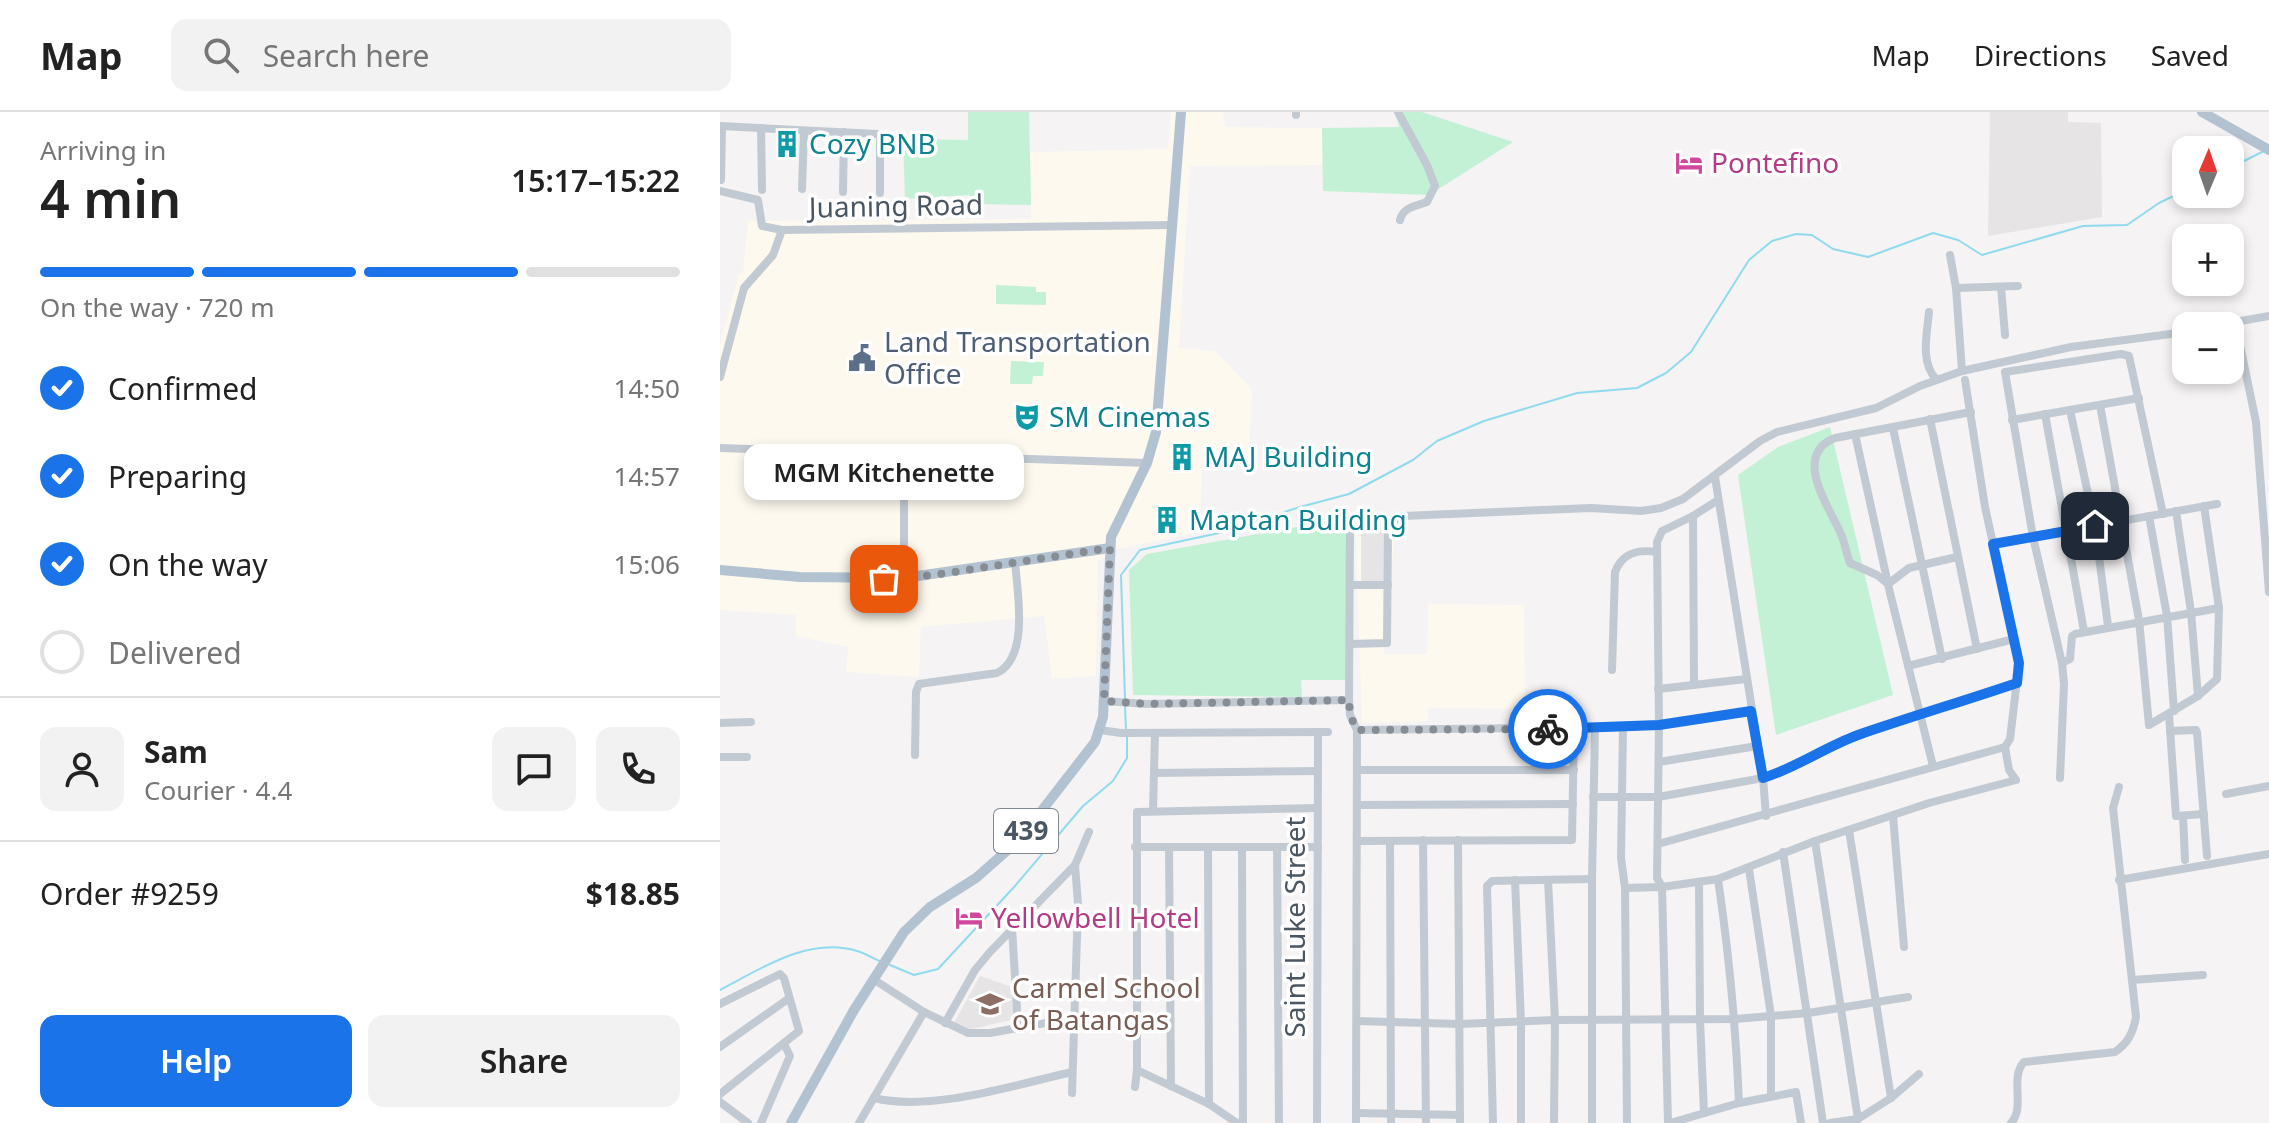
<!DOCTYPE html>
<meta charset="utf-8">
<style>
:root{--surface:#fff;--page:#f2f2f2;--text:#222;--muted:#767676;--line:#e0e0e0;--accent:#1a73e8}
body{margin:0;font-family:"Noto Sans",sans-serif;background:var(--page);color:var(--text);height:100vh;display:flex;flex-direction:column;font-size:30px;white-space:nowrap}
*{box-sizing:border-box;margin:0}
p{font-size:26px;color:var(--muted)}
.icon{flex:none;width:44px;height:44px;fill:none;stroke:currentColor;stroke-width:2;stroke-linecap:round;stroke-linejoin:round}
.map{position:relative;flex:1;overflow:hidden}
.details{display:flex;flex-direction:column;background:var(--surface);width:720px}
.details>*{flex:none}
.needle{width:52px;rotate:2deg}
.fabs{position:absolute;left:1452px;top:24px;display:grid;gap:16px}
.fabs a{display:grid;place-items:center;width:72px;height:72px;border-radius:16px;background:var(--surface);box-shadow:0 4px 12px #0003;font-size:40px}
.pin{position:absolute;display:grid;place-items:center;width:68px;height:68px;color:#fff;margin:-34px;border-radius:16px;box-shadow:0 4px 12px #0006}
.courier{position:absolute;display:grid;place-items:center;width:80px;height:80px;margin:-40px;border:6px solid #1a73e8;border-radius:50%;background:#fff;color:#222;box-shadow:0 2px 10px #0007}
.bubble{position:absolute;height:56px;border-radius:16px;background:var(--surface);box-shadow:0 4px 12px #0003;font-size:26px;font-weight:600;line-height:56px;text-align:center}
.headline em{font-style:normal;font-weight:600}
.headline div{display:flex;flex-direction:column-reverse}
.headline{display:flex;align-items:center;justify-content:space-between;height:136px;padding:0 40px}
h1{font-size:52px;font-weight:600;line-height:60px}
.bar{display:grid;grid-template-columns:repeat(4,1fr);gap:12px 8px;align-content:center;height:96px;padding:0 40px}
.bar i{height:10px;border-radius:6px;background:var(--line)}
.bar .current{background:var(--accent)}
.bar p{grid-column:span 4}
.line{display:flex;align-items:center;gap:20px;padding:0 40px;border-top:2px solid var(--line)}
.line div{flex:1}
.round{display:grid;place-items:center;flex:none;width:84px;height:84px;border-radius:16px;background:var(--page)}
ol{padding:0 40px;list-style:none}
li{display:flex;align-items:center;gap:24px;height:88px}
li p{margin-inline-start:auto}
li .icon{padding:8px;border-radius:50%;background:var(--accent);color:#fff;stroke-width:4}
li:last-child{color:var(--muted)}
li i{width:44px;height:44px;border:4px solid var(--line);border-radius:50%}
.cta{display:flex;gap:16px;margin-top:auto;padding:16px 40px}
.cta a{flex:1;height:92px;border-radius:16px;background:var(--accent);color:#fff;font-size:32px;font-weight:600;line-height:92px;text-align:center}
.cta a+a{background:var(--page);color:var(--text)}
header{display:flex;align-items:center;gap:48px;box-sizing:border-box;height:112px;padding:0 40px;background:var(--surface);border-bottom:2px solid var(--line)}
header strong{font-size:38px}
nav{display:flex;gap:44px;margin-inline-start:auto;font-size:28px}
.search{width:560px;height:72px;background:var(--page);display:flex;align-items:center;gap:20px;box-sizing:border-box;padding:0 28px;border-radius:16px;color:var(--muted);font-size:30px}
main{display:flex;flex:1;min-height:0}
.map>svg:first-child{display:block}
</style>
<header>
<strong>Map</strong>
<div class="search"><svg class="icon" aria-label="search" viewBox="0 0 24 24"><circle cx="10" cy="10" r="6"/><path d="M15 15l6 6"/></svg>Search here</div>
<nav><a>Map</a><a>Directions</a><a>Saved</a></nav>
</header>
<main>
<section class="details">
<div class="headline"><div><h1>4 min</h1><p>Arriving in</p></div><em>15:17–15:22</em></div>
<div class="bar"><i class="current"></i><i class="current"></i><i class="current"></i><i></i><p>On the way · 720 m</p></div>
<ol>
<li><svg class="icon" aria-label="check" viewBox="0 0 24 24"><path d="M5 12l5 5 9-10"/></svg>Confirmed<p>14:50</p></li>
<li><svg class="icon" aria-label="check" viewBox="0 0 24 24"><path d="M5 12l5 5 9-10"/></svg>Preparing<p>14:57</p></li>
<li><svg class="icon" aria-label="check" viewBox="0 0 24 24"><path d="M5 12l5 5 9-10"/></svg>On the way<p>15:06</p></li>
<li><i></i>Delivered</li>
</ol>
<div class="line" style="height:144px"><a class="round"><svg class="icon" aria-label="person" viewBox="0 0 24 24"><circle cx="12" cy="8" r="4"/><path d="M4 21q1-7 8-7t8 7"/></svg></a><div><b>Sam</b><p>Courier · 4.4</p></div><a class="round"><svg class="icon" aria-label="chat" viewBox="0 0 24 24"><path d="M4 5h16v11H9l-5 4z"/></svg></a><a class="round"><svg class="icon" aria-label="phone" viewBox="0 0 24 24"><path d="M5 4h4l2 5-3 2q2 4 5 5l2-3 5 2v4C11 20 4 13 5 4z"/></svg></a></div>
<div class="line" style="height:104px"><div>Order #9259</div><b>$18.85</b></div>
<div class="cta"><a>Help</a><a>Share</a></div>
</section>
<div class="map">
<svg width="1549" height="1011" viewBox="0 0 1549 1011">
<rect width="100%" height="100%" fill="#f5f3f3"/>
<g fill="#fdf9ef">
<polygon points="451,0 503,0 505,15 602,16 602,53 470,54 459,236 495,239 532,277 529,349 483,347 479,420 398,437 378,449 376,564 332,567 324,504 201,515 199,565 126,560 128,535 76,524 76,503 0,498 0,232 19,162 23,161 28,109 311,107 309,40 448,37"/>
<polygon points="635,408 676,408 664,542 707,542 708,492 804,493 805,597 708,596 708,609 642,611"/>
</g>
<g fill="#e6e4e5">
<polygon points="1270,0 1348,0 1348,10 1381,11 1382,105 1268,124"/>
<polygon points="641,411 666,413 667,469 641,469"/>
<polygon points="260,864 295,876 295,907 248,918 234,911"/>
</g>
<g fill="#c3f1d5">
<polygon points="248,0 309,0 311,93 250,92 249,83 185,87 183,27 248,28"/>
<polygon points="675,0 702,0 793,30 709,83 603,79 602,16 679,15"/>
<polygon points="276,173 316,175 316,180 326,180 326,193 276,192"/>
<polygon points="291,249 324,250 323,264 313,264 312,272 290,272"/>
<polygon points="1110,315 1173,583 1056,623 1018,363 1058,335"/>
<polygon points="627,406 626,568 581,568 582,585 413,583 409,458 427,442"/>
</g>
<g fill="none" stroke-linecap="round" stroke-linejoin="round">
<g stroke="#90daee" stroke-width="2">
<polyline points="1510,56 1544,39"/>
<polyline points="405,587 401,463 420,438 499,421 580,395 629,382 693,348 717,329 764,309 857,281 917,276 946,261 971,240 1029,148 1052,129 1076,122 1092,123 1113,137 1148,145 1213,121 1238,128 1262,143 1363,114 1407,113 1439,91 1466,78"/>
<polyline points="405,593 406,619"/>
<polyline points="170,853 194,863 218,857 295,774 363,694 393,669 407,646 407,625"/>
<path d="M0,878C40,857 89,824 137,839C145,841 152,846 160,849"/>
</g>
<g stroke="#c1cad2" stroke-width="8">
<path d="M678,0L707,53L715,74L707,90C696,94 683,95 680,108"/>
<polyline points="576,3 576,0"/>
<polyline points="0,14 157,22 160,24 160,81"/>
<polyline points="41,16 42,78"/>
<polyline points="1,68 2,15"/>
<polyline points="82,77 84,19"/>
<polyline points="0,79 38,88 42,114 62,118 452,113"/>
<polyline points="123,80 124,20"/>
<polyline points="1230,143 1236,176 1242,259"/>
<polyline points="1281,175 1285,223"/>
<polyline points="1236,176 1298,174"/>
<path d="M1209,200C1207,222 1200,250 1216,267"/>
<polyline points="1515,209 1536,310 1549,480"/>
<polyline points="1493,214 1549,204"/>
<polyline points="0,265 24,176 53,143 62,118"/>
<polyline points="1380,293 1419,508 1429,613 1478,584 1497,567 1499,496 1484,394"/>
<polyline points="1350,298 1375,414 1388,514"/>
<polyline points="1325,302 1364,519"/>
<polyline points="1210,307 1257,537"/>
<polyline points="1292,308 1419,286"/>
<polyline points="1173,316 1222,547"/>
<polyline points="1135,322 1170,481 1213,654"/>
<polyline points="0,336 427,351"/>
<polyline points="184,343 184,466"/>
<polyline points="995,365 1043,666 1046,704"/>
<polyline points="1456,399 1471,500 1478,584"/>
<polyline points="973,404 974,573"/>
<polyline points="1429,404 1447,504 1454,599"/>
<polyline points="630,407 629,588 630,603 637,618 636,1011"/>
<polyline points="1273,432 1497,392"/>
<path d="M1237,445L1189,456L1168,472L1157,463L1130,451C1126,441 1125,430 1120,420C1108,393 1072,343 1115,326L1251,300"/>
<polyline points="630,473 668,473"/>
<polyline points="630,532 667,531 668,415 670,410 683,404 871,396 921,399 941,396 963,387 1040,329 1057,320 1156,296 1200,274 1242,259 1351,235 1466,220"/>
<polyline points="1342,551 1350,547 1352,524 1355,522 1499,496"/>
<polyline points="1188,554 1294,527"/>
<path d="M892,558L895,460C902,441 917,437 937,440"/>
<polyline points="938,577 1026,567"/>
<polyline points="384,589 427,592 629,588"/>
<polyline points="1449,602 1456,704 1484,702"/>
<polyline points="0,611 31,610"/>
<polyline points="903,615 901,746 905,776 907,1011"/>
<polyline points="380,618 401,621 608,620"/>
<polyline points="637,618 903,615 939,613 1031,599"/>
<polyline points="1450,619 1476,618 1477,620 1487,744"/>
<path d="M195,643L196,580L199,572L277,561C310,545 297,479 295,449"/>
<polyline points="0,645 27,645"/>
<polyline points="939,650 1037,634"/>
<polyline points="637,658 854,658"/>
<polyline points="434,661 597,659"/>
<polyline points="1340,666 1344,572 1342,551 1313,425 1285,260 1401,242 1409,244 1443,402"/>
<polyline points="1506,682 1549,674"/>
<path d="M873,685H938L1043,666C1074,657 1102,638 1133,626C1186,605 1243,590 1297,571"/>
<polyline points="637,693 853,692"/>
<polyline points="433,698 435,621"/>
<polyline points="1173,704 1184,835"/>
<polyline points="1463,704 1465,748"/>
<polyline points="1129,718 1171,986"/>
<polyline points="703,728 706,1011"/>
<polyline points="738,728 740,1011"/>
<polyline points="637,729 852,728 854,617"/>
<polyline points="670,729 671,1011"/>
<polyline points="1095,729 1138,1007"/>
<polyline points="938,732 1285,635"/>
<polyline points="415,735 598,735"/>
<polyline points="449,735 451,974"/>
<polyline points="488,735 489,992"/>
<polyline points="522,735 523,1011"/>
<polyline points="557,735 559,1011"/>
<polyline points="1063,740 1103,1011"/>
<polyline points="1029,757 1051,904 1051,984"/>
<path d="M998,767C1009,842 1016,916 1019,991"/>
<polyline points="795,768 801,910 801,1011"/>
<polyline points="828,768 835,908 834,1011"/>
<polyline points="1399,768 1549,742"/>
<polyline points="979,771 980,908 984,1001"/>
<polyline points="905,776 942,775 998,767 1095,729 1209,691 1296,668 1289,658 1285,635 1290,627 1299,551 1265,395 1245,268"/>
<polyline points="292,816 298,914"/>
<polyline points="153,867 204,900 248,921 270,921 353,906"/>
<polyline points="1412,868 1483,863"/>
<polyline points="0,892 60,862 64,866 79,919 0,982"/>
<polyline points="637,909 740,912 835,908 1015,907 1088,901 1188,885"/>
<polyline points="225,911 255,858 270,840 355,753 369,720"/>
<polyline points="0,935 68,887"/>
<polyline points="417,958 489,992 517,1011"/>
<polyline points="415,975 417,958 417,700 597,696"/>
<polyline points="352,981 358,792 355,753"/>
<path d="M154,986C211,1000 294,973 352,960"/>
<polyline points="0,990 28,1011"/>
<polyline points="636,1001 740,1003"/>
<polyline points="41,1011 70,944 64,932"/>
<polyline points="139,1011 204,900"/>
<polyline points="597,1011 598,620"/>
<polyline points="773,1011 767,774 772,769 872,767"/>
<polyline points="872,1011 872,767 875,617"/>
<polyline points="948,1011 942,775 937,766 939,613 937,430 942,419 973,404 998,388"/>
<polyline points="950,1011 1019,991 1076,980 1081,1011"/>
<polyline points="1110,1011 1138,1007 1171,986 1199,962"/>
<path d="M1291,1011C1306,995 1289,966 1304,950L1395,940C1408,931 1413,921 1416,905L1393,696L1399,675"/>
</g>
<g stroke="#b3c2d1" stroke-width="10">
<polyline points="1482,0 1549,38"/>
<polyline points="0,458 80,465 184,466 390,436"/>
<polyline points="71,1011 134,898 184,820 210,795 256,766 299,728 375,630 383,605 391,425 427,351 436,320 461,0"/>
</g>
</g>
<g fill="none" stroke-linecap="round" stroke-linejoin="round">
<polyline stroke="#868d94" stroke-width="8" stroke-dasharray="0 14.4" points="164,467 214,463 390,436 384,589 427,592 629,588 630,603 637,618 828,617"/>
<path stroke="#1a73e8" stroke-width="10" d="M828,617L939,613L1031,599L1043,666C1076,656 1105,635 1138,623C1190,605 1244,589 1297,571L1299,551L1273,432L1375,414"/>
</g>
<defs>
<g id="building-bare" transform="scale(2.16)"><path d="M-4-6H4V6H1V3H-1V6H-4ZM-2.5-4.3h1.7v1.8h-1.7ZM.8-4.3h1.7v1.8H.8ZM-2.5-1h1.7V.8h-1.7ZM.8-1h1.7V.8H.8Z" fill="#0f9aa8" stroke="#fff" stroke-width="2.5" paint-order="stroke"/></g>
<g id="hotel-bare" transform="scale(2.16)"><path d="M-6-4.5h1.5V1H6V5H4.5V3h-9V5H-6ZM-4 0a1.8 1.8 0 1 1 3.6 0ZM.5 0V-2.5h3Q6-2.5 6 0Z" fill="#d1479c" stroke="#fff" stroke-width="2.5" paint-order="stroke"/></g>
<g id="civic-bare" transform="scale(2.16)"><path d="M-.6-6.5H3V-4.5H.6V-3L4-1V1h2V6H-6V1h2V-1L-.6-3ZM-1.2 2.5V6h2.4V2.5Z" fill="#5c6f8a" stroke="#fff" stroke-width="2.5" paint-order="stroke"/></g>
<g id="theatre-bare" transform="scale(2.16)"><path d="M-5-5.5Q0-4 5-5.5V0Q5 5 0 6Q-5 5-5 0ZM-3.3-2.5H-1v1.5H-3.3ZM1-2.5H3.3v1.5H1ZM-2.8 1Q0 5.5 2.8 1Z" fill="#0f9aa8" stroke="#fff" stroke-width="2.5" paint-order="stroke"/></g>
<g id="school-bare" transform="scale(2.16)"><path d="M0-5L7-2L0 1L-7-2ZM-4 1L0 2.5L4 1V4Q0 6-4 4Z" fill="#8d6e63" stroke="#fff" stroke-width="2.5" paint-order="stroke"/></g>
</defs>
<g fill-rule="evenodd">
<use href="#building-bare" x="67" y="32"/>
<use href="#hotel-bare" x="969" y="51"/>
<use href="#civic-bare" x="142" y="246"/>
<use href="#theatre-bare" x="307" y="305"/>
<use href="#building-bare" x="462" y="345"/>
<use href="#building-bare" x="447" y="408"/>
<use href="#hotel-bare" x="249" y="806"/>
<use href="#school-bare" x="270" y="892"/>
</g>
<g text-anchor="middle" stroke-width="7" stroke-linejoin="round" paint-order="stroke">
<rect fill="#fff" stroke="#808990" stroke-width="2" x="274" y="697" width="64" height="44" rx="6"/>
<g font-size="26" font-weight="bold" fill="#4a5661">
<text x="306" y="728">439</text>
</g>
<g font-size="28" fill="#0d838f" stroke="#fff" text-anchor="start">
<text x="89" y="42">Cozy BNB</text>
<text x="329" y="315">SM Cinemas</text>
<text x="484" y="355">MAJ Building</text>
<text x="469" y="418">Maptan Building</text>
</g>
<g font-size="28" fill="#b23c85" stroke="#fff" text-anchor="start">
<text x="991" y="61">Pontefino</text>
<text x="271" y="816">Yellowbell Hotel</text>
</g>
<g font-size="28" fill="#4a5661" stroke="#fff">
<text transform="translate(176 94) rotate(-1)" y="10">Juaning Road</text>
<text transform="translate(575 815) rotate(-90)" y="10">Saint Luke Street</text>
</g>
<g font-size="28" fill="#4e5e75" stroke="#fff" text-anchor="start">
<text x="164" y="240">Land Transportation<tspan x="164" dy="32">Office</tspan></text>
</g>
<g font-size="28" fill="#785e54" stroke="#fff" text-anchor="start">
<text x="292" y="886">Carmel School<tspan x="292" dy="32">of Batangas</tspan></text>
</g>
</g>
</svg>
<div class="fabs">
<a><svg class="needle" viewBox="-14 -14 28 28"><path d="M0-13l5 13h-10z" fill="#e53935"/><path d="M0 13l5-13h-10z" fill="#767676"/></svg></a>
<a>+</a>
<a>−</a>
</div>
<div class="pin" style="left:164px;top:467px;background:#ea580c"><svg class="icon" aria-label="bag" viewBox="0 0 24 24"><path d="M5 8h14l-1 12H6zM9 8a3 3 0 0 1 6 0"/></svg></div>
<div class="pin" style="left:1375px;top:414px;background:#1f2937"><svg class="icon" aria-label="home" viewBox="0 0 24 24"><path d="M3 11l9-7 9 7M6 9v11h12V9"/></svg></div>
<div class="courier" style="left:828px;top:617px"><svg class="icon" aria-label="bike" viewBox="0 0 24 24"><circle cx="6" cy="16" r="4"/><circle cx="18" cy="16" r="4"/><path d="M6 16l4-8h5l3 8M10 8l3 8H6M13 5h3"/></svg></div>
<div class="bubble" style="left:24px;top:332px;width:280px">MGM Kitchenette</div>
</div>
</main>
